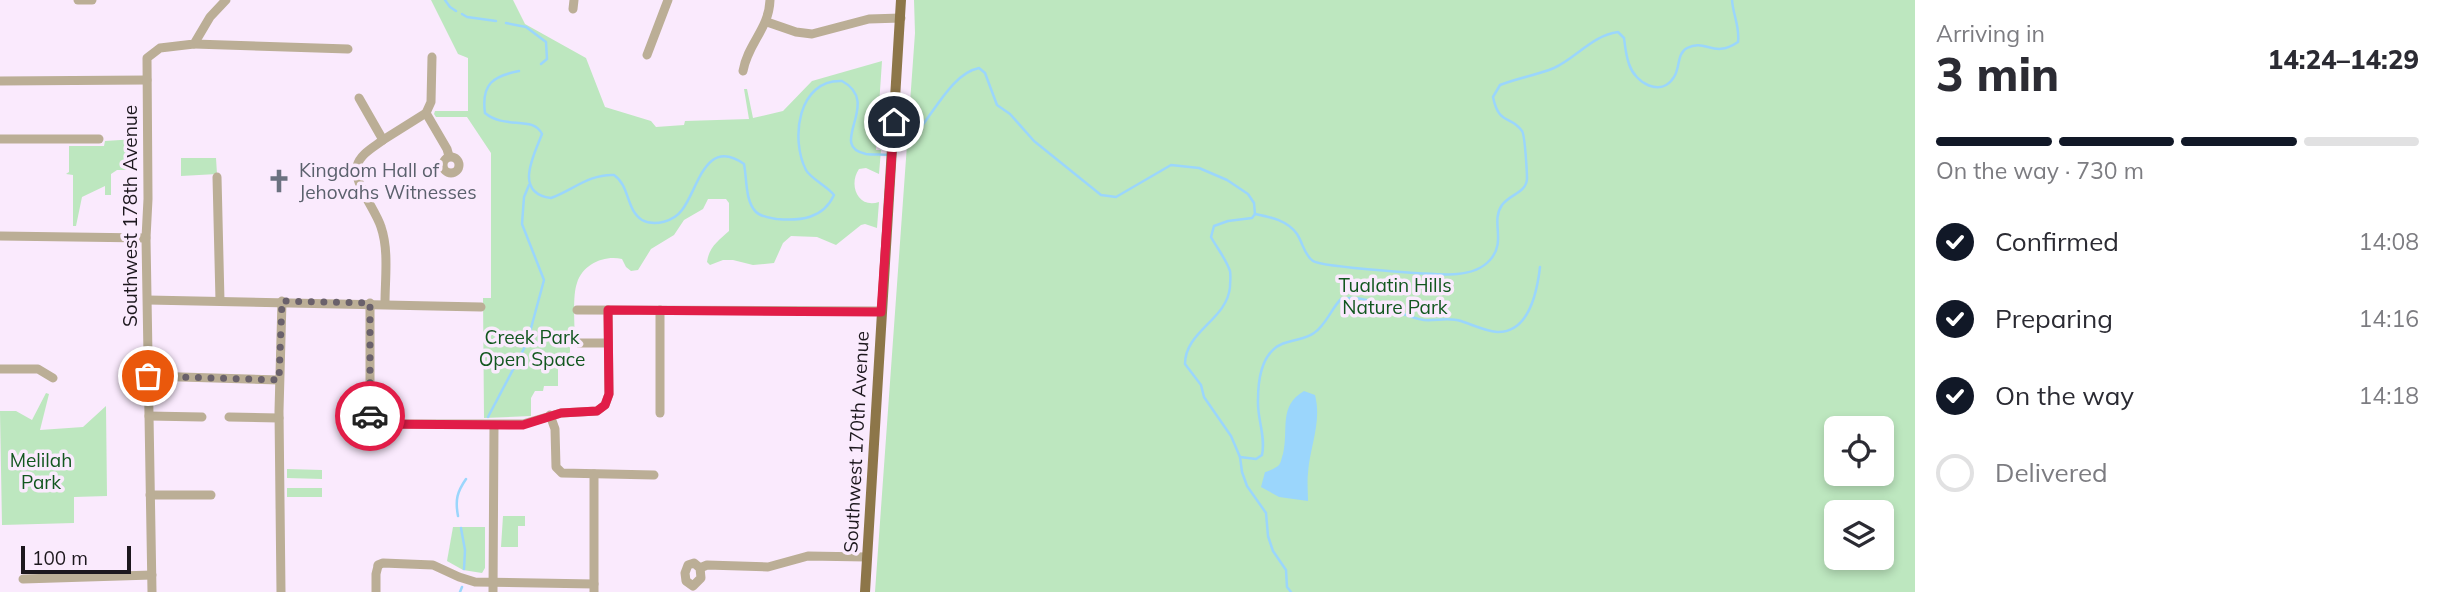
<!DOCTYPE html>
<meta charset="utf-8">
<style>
:root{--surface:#fff;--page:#f7f7f7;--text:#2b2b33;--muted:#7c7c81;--line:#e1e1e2;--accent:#111827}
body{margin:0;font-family:Mulish,sans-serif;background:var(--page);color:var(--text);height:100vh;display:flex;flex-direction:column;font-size:26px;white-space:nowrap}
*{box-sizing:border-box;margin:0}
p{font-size:23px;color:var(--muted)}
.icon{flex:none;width:38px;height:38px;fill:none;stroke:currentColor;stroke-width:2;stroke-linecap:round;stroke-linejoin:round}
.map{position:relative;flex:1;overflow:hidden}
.drawer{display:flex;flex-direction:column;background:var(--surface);width:525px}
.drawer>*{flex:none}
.controls{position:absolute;left:1824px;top:416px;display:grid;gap:14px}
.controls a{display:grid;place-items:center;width:70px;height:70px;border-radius:10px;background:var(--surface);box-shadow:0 4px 10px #0003;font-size:35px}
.scale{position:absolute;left:21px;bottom:18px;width:110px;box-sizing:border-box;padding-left:7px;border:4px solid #1c171d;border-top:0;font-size:19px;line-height:24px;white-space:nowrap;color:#1c171d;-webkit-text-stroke:5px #faeafd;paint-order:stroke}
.pin{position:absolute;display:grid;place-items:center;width:60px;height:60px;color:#fff;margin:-30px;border:4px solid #fff;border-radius:50%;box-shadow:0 2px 7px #0007}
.courier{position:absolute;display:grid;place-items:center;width:70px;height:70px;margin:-35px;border:5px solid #e11d48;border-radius:50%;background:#fff;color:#222;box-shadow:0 2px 9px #0007}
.overview em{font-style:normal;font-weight:800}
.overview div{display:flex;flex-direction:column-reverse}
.overview{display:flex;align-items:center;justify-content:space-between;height:119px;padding:0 21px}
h1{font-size:46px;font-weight:800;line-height:52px}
.bar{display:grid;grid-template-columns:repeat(4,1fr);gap:10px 7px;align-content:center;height:84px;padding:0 21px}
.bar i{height:9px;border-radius:5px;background:var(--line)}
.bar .active{background:var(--accent)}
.bar p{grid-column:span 4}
ol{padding:0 21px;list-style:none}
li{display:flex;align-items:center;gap:21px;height:77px}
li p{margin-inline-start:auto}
li .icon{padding:7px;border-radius:50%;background:var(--accent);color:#fff;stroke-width:4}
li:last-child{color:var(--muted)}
li i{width:38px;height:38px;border:4px solid var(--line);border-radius:50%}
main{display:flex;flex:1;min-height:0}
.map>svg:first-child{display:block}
</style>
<main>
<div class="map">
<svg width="1915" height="592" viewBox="0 0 1915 592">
<rect width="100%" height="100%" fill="#faeafd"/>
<g fill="#bde7bf" fill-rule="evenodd">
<path d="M431,0H513L525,24L586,58L605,107L651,121L656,127L684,125L685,121L749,119L744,89H747L753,118L783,111L812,81L882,61L876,150H881L879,174L866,168L859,169C848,185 858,209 879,202L877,228L865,224L861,225L836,245L817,237L791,236L783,243L774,263L753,265L733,260H723L710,265L707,262C709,247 718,241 729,231V203L726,199H708L703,209L684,220L674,235L651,249L638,270L631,271L626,267L622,259C604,255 583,264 577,283C572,296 575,330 575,345L570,346V365L558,366V386H544L543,391H535L531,398V416L484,418L483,298H491V153L467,117H436L434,114L435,111H468V58L458,54Z"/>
<path d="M914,0H1915V592H875L915,33ZM1836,429H1881V474H1836ZM1836,513H1881V558H1836Z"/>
<polygon points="136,139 136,170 117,170 111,174 111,195 105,195 105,186 82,197 76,226 73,226 73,175 66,174 69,172 69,146 104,146 105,141"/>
<polygon points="181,158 216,158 217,174 181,176"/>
<polygon points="46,393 49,394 40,430 83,427 106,406 107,496 74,497 74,523 2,525 0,411 16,411 32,420"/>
<polygon points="287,469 322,470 322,479 287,478"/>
<rect x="287" y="488" width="35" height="9"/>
<polygon points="503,516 525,516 525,526 518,526 518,547 501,547"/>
<polygon points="453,527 485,527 485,568 482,573 463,570 447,561"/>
</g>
<path fill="#9bd6fc" d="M1304,391L1315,395C1322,422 1310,446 1308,473C1307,482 1308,492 1308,501L1279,497L1261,487L1265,472C1269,471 1276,468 1279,465C1281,463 1282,456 1283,454C1289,429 1278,406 1304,391Z"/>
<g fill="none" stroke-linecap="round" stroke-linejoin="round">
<g stroke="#9bd6fc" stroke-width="2.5">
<polyline points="445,0 450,7 456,11"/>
<polyline points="462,14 467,17 496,21"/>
<polyline points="506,23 526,27 546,42 547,59 541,64"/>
<path d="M519,71C493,76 481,84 485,113C505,130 533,115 542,134C534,155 513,193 551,198C573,190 589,174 614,175C630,186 626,210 642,220C655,227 674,221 682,210C698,190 705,136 744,164C747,179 745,201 756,212C761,217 771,218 777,219C800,221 823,219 834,195C827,186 810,178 806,170C790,139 798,79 842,81C883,103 826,146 866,154C873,155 882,154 889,155"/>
<path d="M895,152C925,138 944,75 979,68L985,73L997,105L1010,114L1034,141L1101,195L1116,197L1171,165L1199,168L1227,180L1248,194L1254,203L1255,214"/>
<path d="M1255,214C1270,217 1287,220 1297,234C1303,243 1304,255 1313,261C1321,267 1443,276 1457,274C1470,273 1481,270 1490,260C1507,241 1490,222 1502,205C1510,194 1526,193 1527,179C1527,173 1525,135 1522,131C1511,115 1499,126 1493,97L1500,85C1518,78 1537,75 1554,68C1576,58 1593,35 1618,32L1624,38C1625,46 1626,56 1629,64C1635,83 1661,98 1674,77C1680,68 1677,53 1687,48C1706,38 1713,59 1738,42C1740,27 1733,15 1732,0"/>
<path d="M1255,214L1252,218L1228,221L1214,226L1211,237C1217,248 1226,259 1230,271C1231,276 1230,282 1230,287C1227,320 1185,331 1185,364L1201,385L1204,397L1231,436L1240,457L1242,472L1247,486L1266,513L1268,536L1273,551L1286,570L1287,587L1291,592"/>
<polyline points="488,417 527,343 544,280 522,224 524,197 529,185"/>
<path d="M1240,457L1256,459L1262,455C1266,436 1257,419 1258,400C1258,377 1262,348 1288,342C1297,339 1306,339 1314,333C1326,325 1331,309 1341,299C1371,293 1396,316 1424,320C1437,321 1448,317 1461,321C1473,325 1485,331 1497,332C1529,333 1537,293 1540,267"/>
<path d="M458,516C455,500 457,492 466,479"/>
<polyline points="461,528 465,550 464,569"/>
<polyline points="460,592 462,587"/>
</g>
<g stroke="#bbae96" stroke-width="9">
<polyline points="78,0 92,0"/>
<polyline points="573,9 574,0"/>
<polyline points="767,22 796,32 812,34 869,19 901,18"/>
<polyline points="194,44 348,49"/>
<polyline points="647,55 668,0"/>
<path d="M743,71C748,43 769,29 770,0"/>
<polyline points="0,81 147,80"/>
<polyline points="359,98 383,140 426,113 431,102 432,57"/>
<polyline points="426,113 447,149 449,156"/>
<polyline points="0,139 99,139"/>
<path d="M383,140C374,147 360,154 357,166C353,183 376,210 381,227C389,250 385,279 385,303"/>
<circle cx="451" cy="165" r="8"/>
<polyline points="217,177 220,301"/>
<polyline points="0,236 146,238"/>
<polyline points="148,300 481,307"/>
<polyline points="370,303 370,424 523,424 561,413 597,411 605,405 609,394 608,310"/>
<polyline points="577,310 881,311"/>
<polyline points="579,343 608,343"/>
<polyline points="0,369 38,369 53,378"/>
<polyline points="148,376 279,380"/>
<polyline points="660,413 660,310"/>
<polyline points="550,415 555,429 556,467 562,473 654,475"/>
<polyline points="149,416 202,417"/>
<polyline points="229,417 279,418"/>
<polyline points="150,495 211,495"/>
<polygon points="694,563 700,568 701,578 693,586 686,581 685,573 688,565"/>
<polyline points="378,565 383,563 433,565 459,577 475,582 594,584"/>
<polyline points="700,568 707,565 768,567 808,556 866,557"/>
<polyline points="23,579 152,575"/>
<polyline points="152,592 146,238 148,199 147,58 160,48 194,44 210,17 226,0"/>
<polyline points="281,592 279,411 282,301"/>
<polyline points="376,592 376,574 378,566"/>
<polyline points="493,592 494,425"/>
<polyline points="594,592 594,474"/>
</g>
<polyline stroke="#8d7649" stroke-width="10" points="865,592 901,0"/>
</g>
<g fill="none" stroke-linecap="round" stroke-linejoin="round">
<polyline stroke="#6a616b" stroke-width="7" stroke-dasharray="0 12.6" points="148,376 279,380 282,301 370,303 370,416"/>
<polyline stroke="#e11d48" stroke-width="9" points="370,416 370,424 523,425 561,413 597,411 605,405 609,394 608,310 881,312 894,122"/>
</g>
<defs>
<g id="church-bare" transform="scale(1.89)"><path d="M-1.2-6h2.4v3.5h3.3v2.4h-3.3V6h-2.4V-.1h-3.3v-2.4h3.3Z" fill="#6b7280" stroke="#faeafd" stroke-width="2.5" paint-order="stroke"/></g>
</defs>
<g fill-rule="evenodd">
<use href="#church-bare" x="279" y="181"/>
</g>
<g text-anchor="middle" stroke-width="7" stroke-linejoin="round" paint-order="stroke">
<g font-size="19" fill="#5b616d" stroke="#faeafd" text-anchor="start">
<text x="299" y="177">Kingdom Hall of<tspan x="299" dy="22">Jehovahs Witnesses</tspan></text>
</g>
<g font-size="19" fill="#1c171d" stroke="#faeafd">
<text transform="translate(130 216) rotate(-90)" y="7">Southwest 178th Avenue</text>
<text transform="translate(856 442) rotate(-87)" y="7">Southwest 170th Avenue</text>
</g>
<g font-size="19" fill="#12571f" stroke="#faeafd">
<text x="1395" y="292">Tualatin Hills<tspan x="1395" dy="22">Nature Park</tspan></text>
<text x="532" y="344">Creek Park<tspan x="532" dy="22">Open Space</tspan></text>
<text x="41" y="467">Melilah<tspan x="41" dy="22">Park</tspan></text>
</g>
</g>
</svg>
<div class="controls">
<a><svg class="icon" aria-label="locate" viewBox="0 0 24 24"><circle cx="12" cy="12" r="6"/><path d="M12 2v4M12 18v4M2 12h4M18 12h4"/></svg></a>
<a><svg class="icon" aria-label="layers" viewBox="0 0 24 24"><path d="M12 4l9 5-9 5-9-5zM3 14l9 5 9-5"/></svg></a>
</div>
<div class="scale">100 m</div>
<div class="pin" style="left:148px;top:376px;background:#ea580c"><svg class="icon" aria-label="bag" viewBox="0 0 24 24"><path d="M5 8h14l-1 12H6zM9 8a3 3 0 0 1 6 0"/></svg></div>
<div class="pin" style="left:894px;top:122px;background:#1f2937"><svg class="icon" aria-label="home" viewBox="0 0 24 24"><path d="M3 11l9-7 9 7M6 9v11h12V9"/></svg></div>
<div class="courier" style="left:370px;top:416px"><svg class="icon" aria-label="car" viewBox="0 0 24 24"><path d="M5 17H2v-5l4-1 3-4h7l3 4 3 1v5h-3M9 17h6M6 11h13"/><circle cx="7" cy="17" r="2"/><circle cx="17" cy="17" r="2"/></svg></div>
</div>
<section class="drawer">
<div class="overview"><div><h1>3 min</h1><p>Arriving in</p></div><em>14:24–14:29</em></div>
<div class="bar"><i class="active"></i><i class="active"></i><i class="active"></i><i></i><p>On the way · 730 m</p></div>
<ol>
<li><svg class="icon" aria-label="check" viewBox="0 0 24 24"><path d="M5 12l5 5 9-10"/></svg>Confirmed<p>14:08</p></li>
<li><svg class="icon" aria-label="check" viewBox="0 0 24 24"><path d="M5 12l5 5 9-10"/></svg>Preparing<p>14:16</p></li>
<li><svg class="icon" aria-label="check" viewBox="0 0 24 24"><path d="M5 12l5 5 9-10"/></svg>On the way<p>14:18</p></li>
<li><i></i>Delivered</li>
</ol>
</section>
</main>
